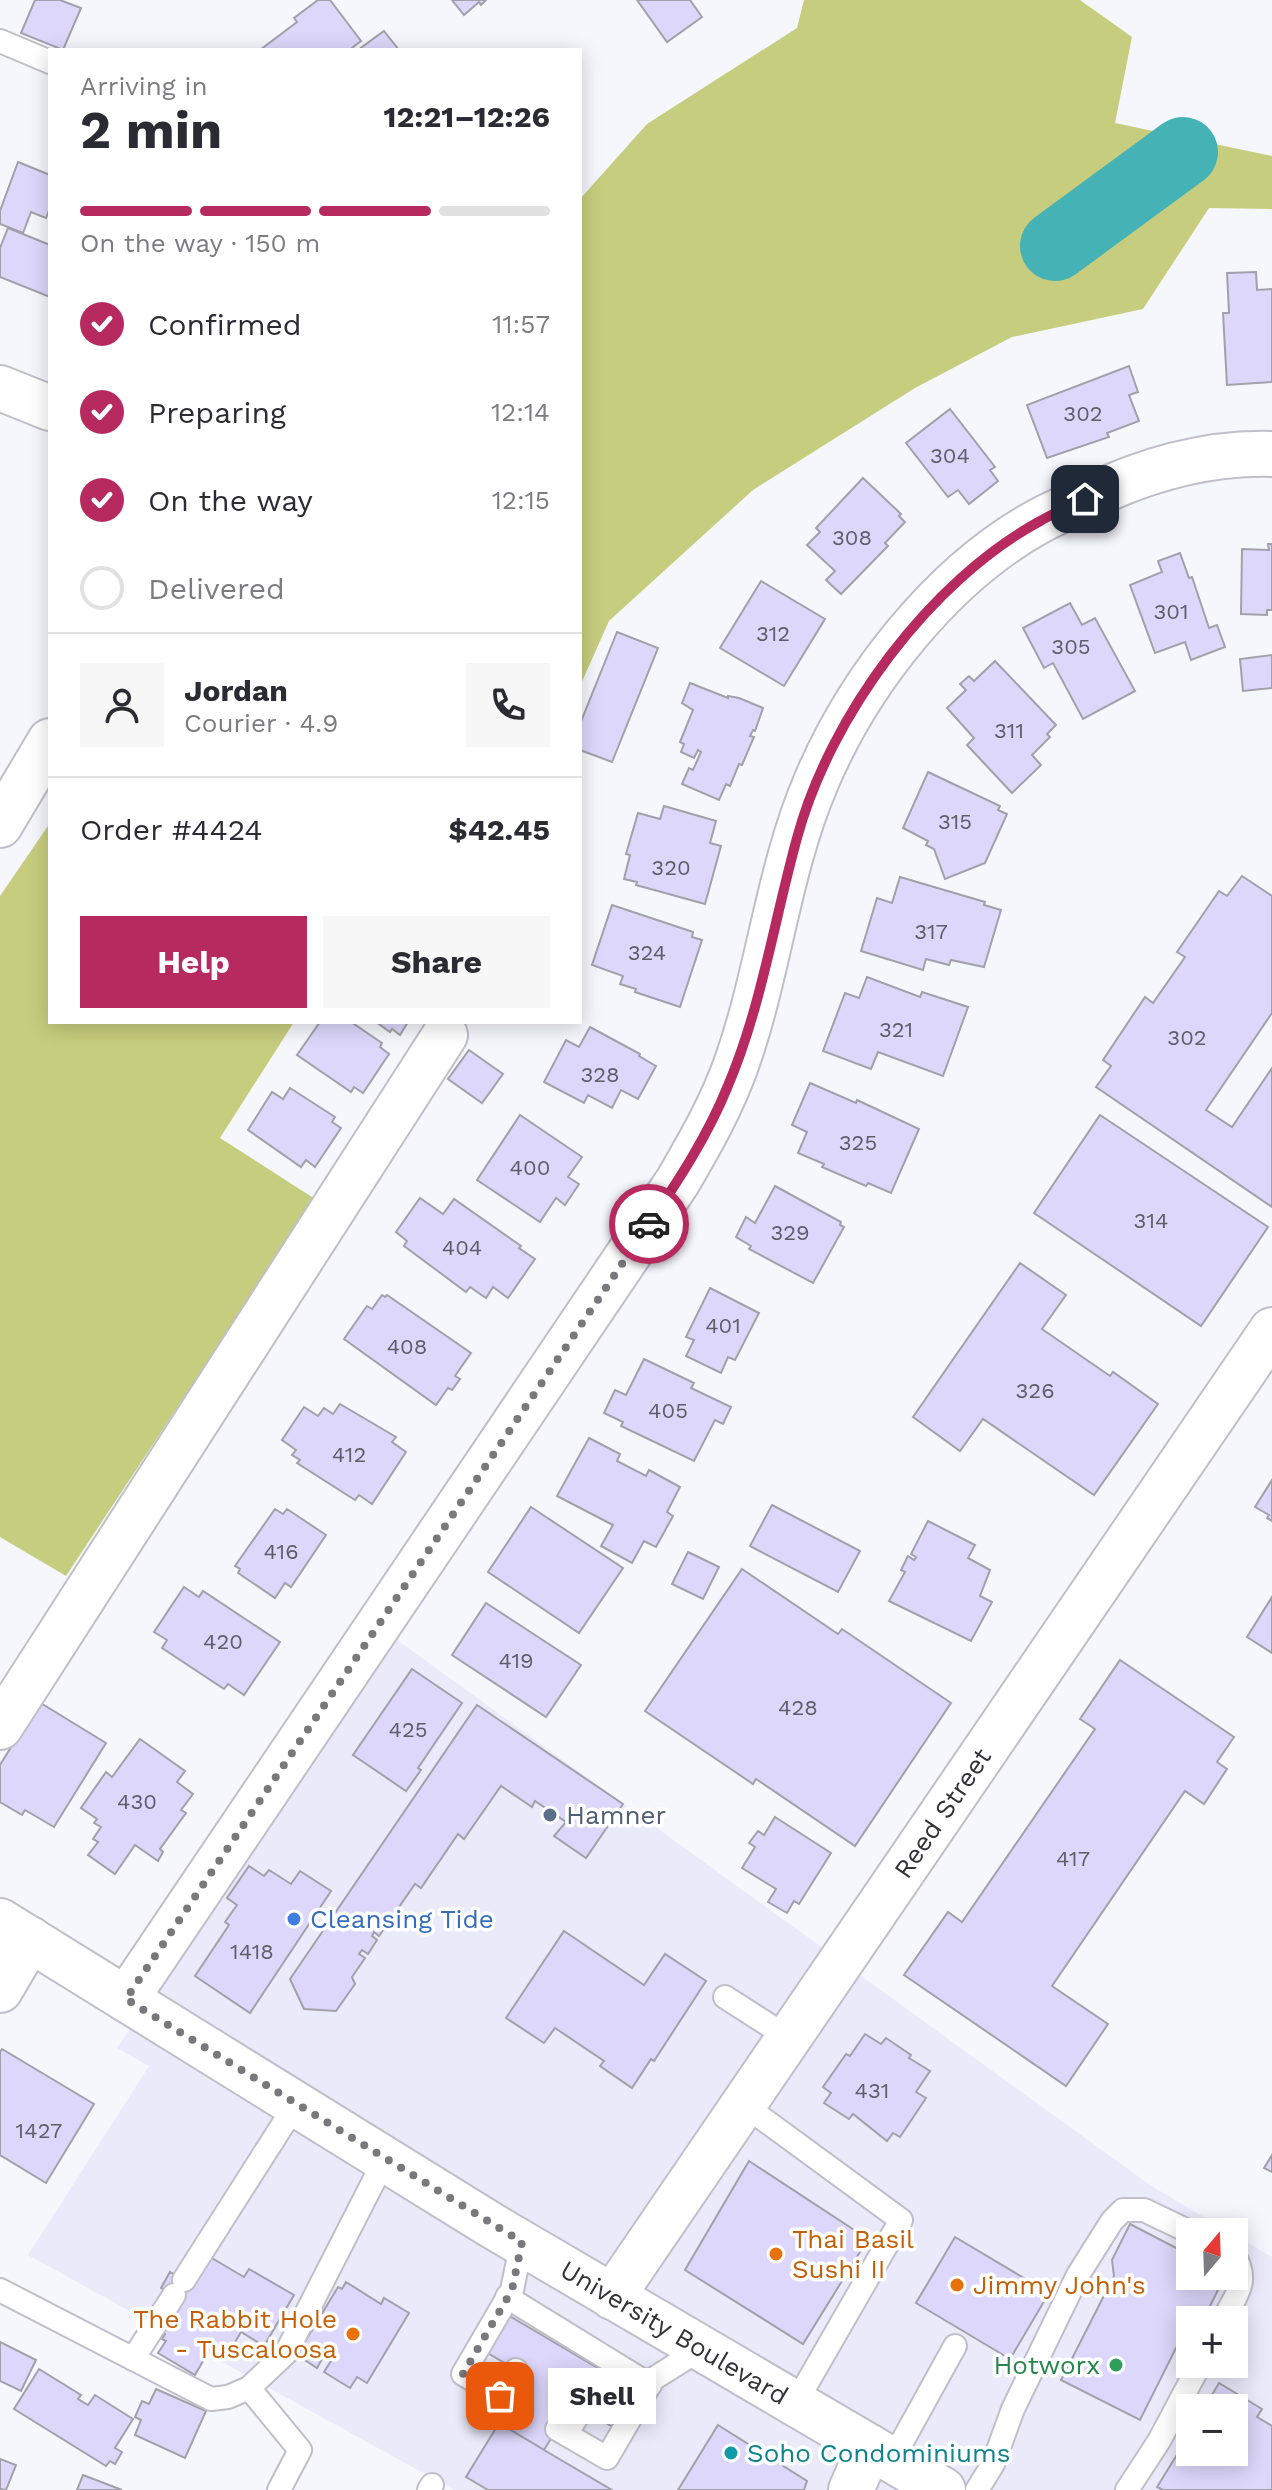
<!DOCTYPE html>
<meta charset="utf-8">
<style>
:root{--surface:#fff;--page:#f7f7f7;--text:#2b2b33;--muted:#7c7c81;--line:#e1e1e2;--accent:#b72a5f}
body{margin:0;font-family:"Work Sans",sans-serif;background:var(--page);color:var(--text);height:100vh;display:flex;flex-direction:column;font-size:30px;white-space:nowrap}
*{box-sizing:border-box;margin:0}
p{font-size:26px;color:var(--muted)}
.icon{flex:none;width:44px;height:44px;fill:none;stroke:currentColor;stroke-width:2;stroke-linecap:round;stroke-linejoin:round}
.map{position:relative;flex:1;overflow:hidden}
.side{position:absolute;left:48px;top:48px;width:534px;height:976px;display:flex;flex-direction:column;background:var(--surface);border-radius:0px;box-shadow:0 4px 20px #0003}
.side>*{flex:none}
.needle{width:52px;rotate:19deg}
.tools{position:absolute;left:1176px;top:2218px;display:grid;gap:16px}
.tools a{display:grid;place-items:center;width:72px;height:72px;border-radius:0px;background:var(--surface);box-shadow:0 4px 20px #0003;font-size:40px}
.pin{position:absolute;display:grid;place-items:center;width:68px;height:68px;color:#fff;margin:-34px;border-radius:16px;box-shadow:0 4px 12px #0006}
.courier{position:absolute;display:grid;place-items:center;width:80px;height:80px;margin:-40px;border:6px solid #b72a5f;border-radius:50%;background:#fff;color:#222;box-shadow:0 2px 10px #0007}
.bubble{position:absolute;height:56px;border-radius:0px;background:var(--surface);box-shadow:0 4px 20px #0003;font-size:26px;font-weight:700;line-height:56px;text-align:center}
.summary em{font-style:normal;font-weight:700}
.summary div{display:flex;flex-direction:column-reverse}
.summary{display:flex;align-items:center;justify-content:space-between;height:136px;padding:0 32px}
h1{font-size:52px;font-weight:700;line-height:60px}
.bar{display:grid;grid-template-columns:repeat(4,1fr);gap:12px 8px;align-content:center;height:96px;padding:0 32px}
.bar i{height:10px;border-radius:6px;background:var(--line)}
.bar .current{background:var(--accent)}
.bar p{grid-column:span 4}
.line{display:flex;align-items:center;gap:20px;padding:0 32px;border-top:2px solid var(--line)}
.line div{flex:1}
.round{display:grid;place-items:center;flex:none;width:84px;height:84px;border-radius:0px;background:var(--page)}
ol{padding:0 32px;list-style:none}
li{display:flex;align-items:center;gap:24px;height:88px}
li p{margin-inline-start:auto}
li .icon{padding:8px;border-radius:50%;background:var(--accent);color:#fff;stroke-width:4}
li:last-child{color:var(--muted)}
li i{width:44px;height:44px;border:4px solid var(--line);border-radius:50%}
.primary-button{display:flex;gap:16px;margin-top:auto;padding:16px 32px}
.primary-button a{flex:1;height:92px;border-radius:0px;background:var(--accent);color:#fff;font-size:32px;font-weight:700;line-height:92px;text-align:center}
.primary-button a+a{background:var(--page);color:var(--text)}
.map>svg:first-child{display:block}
</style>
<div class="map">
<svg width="1272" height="2490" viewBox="0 0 1272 2490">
<rect width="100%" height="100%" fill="#f6f6fd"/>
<path fill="#ebeafb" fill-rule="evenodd" d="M393,1637L1150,2185L1229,2232H1190V2276H1234V2235L1272,2257V2490H454L28,2255L149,2066L117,2048ZM1190,2320H1234V2364H1190ZM1190,2408H1234V2452H1190Z"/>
<g fill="#c7cd7e">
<polygon points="804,0 1080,0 1132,37 1115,123 1272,156 1272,209 1209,208 1143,309 1012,337 915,388 753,490 609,621 580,686 580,199 647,124 797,28"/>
<polygon points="50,823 50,1022 294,1022 220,1138 315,1199 66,1576 0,1537 0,896"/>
</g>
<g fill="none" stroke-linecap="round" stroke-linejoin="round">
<polyline stroke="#45b2b6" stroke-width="70" points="1055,246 1183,152"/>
</g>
<g fill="#ddd8fb" stroke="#a2a0a9" stroke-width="2">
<polygon points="35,0 60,0 81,8 63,50 21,33"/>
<polygon points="318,0 330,0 361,41 352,48 353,50 260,50 297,22 294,18"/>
<polygon points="452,0 486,0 481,5 479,2 464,15"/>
<polygon points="637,0 690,0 702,17 667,42"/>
<polygon points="384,31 399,50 358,50"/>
<polygon points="18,162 50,175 50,208 46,218 31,212 23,233 0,224 0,211"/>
<polygon points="8,228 50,245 50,297 0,277 0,248"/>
<polygon points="1256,272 1257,290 1272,289 1272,382 1227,385 1223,313 1229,313 1227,273"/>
<polygon points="1129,366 1138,392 1129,395 1139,421 1107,433 1109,437 1047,458 1027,405"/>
<polygon points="950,409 995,467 990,470 998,481 969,504 958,490 948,497 906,443"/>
<polygon points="863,478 901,514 899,516 905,522 885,543 888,546 841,594 826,580 835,571 807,545 820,532 816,528"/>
<polygon points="1268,544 1272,544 1272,610 1267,610 1267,615 1241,614 1242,549 1269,550"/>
<polygon points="1180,553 1189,578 1192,577 1209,628 1217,625 1225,647 1191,660 1185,642 1155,653 1130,585 1162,572 1158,561"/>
<polygon points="761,581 825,619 784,686 720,648"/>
<polygon points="1070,603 1082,625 1095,618 1135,691 1083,719 1053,663 1044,668 1023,628"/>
<polygon points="617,632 658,648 612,762 580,750 580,724"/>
<polygon points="1272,655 1272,688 1243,691 1240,659"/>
<polygon points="995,661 1056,725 1047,734 1050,737 1032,755 1041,765 1012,793 967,745 974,738 947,708 966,690 960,684 969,676 974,681"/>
<polygon points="690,683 728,698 728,696 739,698 763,708 755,731 753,730 750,736 754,737 742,765 739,764 730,786 726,784 719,800 682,784 689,768 693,770 701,752 698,750 694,758 681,752 684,744 680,742 693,710 682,703"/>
<polygon points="928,772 1000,806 998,810 1007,814 985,863 945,879 934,849 926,845 928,841 903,828"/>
<polygon points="664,806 716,821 710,843 721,846 705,904 636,885 637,882 624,879 630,855 626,854 638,813 660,819"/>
<polygon points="1242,876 1272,896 1272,1013 1206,1110 1232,1127 1272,1068 1272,1207 1096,1087 1111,1066 1103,1060 1145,997 1153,1003 1185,957 1177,952 1219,891 1227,896"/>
<polygon points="900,877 985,902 984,905 1001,910 984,967 951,960 949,965 926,959 923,970 861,951 877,898 892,903"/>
<polygon points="612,905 693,932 692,937 702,940 680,1007 635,992 636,989 620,984 623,976 592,965"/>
<polygon points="867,977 920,997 922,992 968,1007 943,1076 878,1052 871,1069 823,1051 845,993 859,998"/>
<polygon points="320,1022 351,1022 382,1043 380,1047 389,1054 363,1093 354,1087 351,1092 297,1055"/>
<polygon points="376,1022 408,1022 400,1035 392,1029 390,1032"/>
<polygon points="590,1027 640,1054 639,1056 656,1066 638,1099 621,1090 612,1108 588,1095 584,1103 544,1082 566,1040 579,1047"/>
<polygon points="469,1050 503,1074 482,1103 448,1079"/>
<polygon points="810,1083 856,1103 857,1100 919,1129 891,1193 868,1183 866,1186 822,1167 824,1164 798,1153 807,1132 792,1125"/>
<polygon points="290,1088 335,1117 332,1122 341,1128 315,1167 306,1160 301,1167 248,1130 272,1092 283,1099"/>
<polygon points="520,1115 582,1157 568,1177 579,1184 565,1205 556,1198 540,1222 477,1180"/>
<polygon points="1100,1115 1268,1227 1201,1326 1034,1213"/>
<polygon points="775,1186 841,1222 840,1225 844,1227 813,1283 749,1249 751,1246 736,1237 746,1217 755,1223"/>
<polygon points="420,1198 443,1214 454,1199 521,1246 519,1248 535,1259 508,1298 493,1287 486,1298 470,1287 466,1292 404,1246 407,1241 396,1232"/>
<polygon points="1020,1263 1066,1295 1042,1329 1110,1376 1113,1372 1158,1404 1094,1495 983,1419 960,1451 913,1417"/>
<polygon points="710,1288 759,1313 735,1360 728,1357 721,1373 686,1356 694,1340 686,1337"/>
<polygon points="382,1295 385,1297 387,1295 471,1353 455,1376 460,1379 452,1390 448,1388 436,1405 344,1339 367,1306 372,1309"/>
<polygon points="644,1359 694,1383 691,1388 731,1407 723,1424 715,1420 694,1461 621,1426 623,1422 604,1413 615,1390 626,1395"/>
<polygon points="340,1404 396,1437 392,1442 406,1452 372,1504 359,1495 355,1500 297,1463 300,1460 292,1455 296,1450 282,1440 304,1407 318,1416 324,1408 333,1414"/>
<polygon points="589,1438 620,1454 617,1461 646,1476 649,1470 680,1487 667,1512 673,1516 656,1547 644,1541 632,1563 601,1546 613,1525 557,1496"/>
<polygon points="1272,1480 1272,1521 1267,1518 1269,1515 1255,1507"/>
<polygon points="772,1505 860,1551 838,1592 750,1546"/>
<polygon points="531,1507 623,1568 579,1633 488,1572"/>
<polygon points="275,1509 283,1514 287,1509 326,1535 291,1587 285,1583 275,1598 238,1573 240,1569 235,1566"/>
<polygon points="928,1521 975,1545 968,1558 990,1570 980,1596 992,1602 971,1641 889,1601 905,1572 901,1570 908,1556 914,1560 916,1557 911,1554"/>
<polygon points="688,1552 719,1567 703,1599 672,1584"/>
<polygon points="742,1569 838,1634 842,1629 951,1703 855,1846 756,1779 753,1784 645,1711"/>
<polygon points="184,1587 199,1597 203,1591 280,1642 244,1695 228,1684 224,1689 162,1648 167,1640 154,1632"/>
<polygon points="1272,1597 1272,1653 1247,1637"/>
<polygon points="486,1603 581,1665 546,1717 452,1655"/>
<polygon points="1120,1660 1234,1737 1217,1762 1227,1769 1204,1804 1185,1791 1052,1986 1108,2024 1066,2086 904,1975 948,1912 962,1922 1095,1729 1080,1719"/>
<polygon points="412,1669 462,1703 418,1768 421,1770 406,1791 353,1755"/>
<polygon points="39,1702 106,1743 54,1827 25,1810 22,1815 0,1802 0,1765"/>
<polygon points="477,1705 623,1804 586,1858 554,1836 566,1822 535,1801 532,1807 501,1786 464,1839 458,1834 421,1888 415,1884 379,1936 374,1932 372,1936 377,1940 368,1954 362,1950 359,1954 365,1958 352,1977 355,1984 336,2011 304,2009 290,1979"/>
<polygon points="140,1739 185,1771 177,1782 193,1794 181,1810 186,1813 160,1849 163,1852 158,1861 135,1845 115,1874 88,1855 98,1842 93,1839 101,1827 94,1823 97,1819 81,1808 106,1772 112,1777"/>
<polygon points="775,1817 831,1853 799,1904 794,1901 787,1913 768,1902 776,1889 742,1868 755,1847 749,1843 758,1831 764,1835"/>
<polygon points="249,1866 264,1876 269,1870 291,1884 300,1871 331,1891 250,2013 195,1976 229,1925 225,1922 237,1905 227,1898"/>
<polygon points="564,1931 644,1985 665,1954 706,1981 654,2061 651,2059 632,2088 600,2066 604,2061 555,2028 544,2043 506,2018"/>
<polygon points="865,2034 881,2044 886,2038 911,2055 909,2058 930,2071 916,2092 926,2098 900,2137 893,2133 887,2141 853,2114 849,2119 824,2103 831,2093 823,2087 846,2054 850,2056"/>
<polygon points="2,2049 94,2104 46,2183 0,2155 0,2052"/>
<polygon points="1272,2155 1272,2172 1264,2168"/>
<polygon points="749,2161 868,2239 803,2344 685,2270"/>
<polygon points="1130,2224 1190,2255 1190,2276 1225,2276 1205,2316 1195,2312 1190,2320 1140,2420 1061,2380 1114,2276 1112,2260"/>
<polygon points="955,2237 1049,2293 1010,2359 916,2303"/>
<polygon points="210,2257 244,2277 249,2269 294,2295 264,2346 241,2332 226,2358 210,2349 195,2375 158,2353 166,2341 162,2339 165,2334 158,2330 177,2298 161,2288 170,2272 193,2286"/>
<polygon points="346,2282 381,2304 384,2298 409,2313 367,2383 357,2377 350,2388 324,2372 331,2361 323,2357 317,2368 297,2355 338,2287 342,2289"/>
<polygon points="506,2314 635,2390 613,2427 572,2404 544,2450 499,2423 527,2376 484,2351"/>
<polygon points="0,2342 36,2360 21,2391 0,2381"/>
<polygon points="39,2369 81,2395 78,2399 88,2405 95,2395 133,2419 115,2448 122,2452 115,2464 110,2461 106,2466 14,2409"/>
<polygon points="1219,2383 1262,2409 1257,2417 1272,2426 1272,2490 1163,2490 1157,2487 1183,2445 1186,2446 1190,2439 1190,2452 1234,2452 1234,2408 1204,2408"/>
<polygon points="156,2389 206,2411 185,2458 135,2435 141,2420 135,2417 142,2401 149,2404"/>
<polygon points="499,2423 544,2450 612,2490 488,2490 466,2477"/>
<polygon points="718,2425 807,2481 804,2490 678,2490"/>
<polygon points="0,2459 16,2465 6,2490 0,2489"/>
<polygon points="83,2475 122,2490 77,2490"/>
</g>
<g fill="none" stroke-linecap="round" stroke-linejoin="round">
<g stroke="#c0bfc9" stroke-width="26">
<g id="service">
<polyline points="0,41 50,62"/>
<polyline points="725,1997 789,2038"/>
<polyline points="744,2105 901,2220 795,2404"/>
<polyline points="184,2280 296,2104"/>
<polyline points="0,2290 211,2399 228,2397 249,2388 286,2353 385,2159"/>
<polyline points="507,2297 650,2385"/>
<path d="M1223,2320C1236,2295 1250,2282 1234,2255"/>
<polyline points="133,2359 174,2295"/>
<polyline points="249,2388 300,2450 279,2490"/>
<polyline points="500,2396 516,2370"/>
<polyline points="511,2402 463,2374 512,2290 522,2242"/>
<polyline points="557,2429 607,2458 653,2379 701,2349"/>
<polyline points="566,2434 582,2409"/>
<polyline points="892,2460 955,2346"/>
<polyline points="429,2490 432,2485"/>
<polyline points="977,2490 993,2464 1013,2409 1078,2275 1112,2221 1123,2210 1144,2210 1190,2232"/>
<polyline points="1127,2490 1159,2441 1200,2364"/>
</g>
</g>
<g stroke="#c0bfc9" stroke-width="48">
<g id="minor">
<polyline points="0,388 50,408"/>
<polyline points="0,825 50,741"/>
<polyline points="0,1727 445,1035"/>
<polyline points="0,1990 30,1939"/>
<path d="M126,1999L678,1181C700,1143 722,1105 737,1062C769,971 778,871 816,782C859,680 943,573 1041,520C1056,512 1071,506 1085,499C1144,470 1206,452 1272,454"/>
<path id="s1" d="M612,2297L1272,1330"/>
<polyline points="851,2490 870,2447"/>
</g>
</g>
<g stroke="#c0bfc9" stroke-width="48">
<g id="secondary">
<path id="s2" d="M0,1921L491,2225L943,2490"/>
</g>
</g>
<use href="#service" stroke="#fff" stroke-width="22"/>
<use href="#minor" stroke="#fff" stroke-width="44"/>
<use href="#secondary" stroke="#fff" stroke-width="44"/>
</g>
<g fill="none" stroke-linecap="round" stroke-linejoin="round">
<polyline stroke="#78787d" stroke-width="8" stroke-dasharray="0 14.4" points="500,2396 463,2374 512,2290 522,2242 126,1999 649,1224"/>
<path stroke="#b72a5f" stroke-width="10" d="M649,1224C678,1181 707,1137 727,1088C761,1009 774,921 797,838C830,716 930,580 1042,520C1056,512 1071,506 1085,499"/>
</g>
<circle fill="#5c6f8a" stroke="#fff" stroke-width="3" cx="550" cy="1815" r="8"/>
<circle fill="#3f7fe0" stroke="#fff" stroke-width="3" cx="294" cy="1919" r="8"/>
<g fill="#e8710a" stroke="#fff" stroke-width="3">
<circle cx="776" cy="2254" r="8"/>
<circle cx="957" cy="2285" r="8"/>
<circle cx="353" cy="2334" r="8"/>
</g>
<circle fill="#2e9e5b" stroke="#fff" stroke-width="3" cx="1116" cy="2365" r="8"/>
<circle fill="#0f9aa8" stroke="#fff" stroke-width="3" cx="731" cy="2453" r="8"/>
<g text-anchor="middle" stroke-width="7" stroke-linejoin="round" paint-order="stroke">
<g font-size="22" fill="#5e5d69">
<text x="1083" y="421">302</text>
<text x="950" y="463">304</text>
<text x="852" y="545">308</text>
<text x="1171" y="619">301</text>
<text x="773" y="641">312</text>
<text x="1071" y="654">305</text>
<text x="1009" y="738">311</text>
<text x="955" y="829">315</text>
<text x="671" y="875">320</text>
<text x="931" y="939">317</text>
<text x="647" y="960">324</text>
<text x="896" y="1037">321</text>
<text x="1187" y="1045">302</text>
<text x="600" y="1082">328</text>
<text x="858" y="1150">325</text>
<text x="530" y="1175">400</text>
<text x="1151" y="1228">314</text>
<text x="790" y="1240">329</text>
<text x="462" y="1255">404</text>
<text x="723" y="1333">401</text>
<text x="407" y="1354">408</text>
<text x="1035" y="1398">326</text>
<text x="668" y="1418">405</text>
<text x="349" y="1462">412</text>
<text x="281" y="1559">416</text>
<text x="223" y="1649">420</text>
<text x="516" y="1668">419</text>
<text x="798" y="1715">428</text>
<text x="408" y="1737">425</text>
<text x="137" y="1809">430</text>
<text x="1073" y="1866">417</text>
<text x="252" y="1959">1418</text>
<text x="872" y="2098">431</text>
<text x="39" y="2138">1427</text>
</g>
<g font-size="26" fill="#343438" stroke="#fff">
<text dy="9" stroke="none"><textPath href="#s1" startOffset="586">Reed Street</textPath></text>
<text dy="9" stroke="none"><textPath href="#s2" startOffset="790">University Boulevard</textPath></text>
</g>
<g font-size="26" fill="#4e5e75" stroke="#fff" text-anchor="start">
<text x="566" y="1824">Hamner</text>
</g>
<g font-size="26" fill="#366cbe" stroke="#fff" text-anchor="start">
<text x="310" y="1928">Cleansing Tide</text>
</g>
<g font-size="26" fill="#c56008" stroke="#fff" text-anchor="start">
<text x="792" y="2248">Thai Basil<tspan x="792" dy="30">Sushi II</tspan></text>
<text x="973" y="2294">Jimmy John's</text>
<text x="337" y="2328" text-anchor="end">The Rabbit Hole<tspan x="337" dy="30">- Tuscaloosa</tspan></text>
</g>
<g font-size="26" fill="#27864d" stroke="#fff" text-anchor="end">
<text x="1100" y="2374">Hotworx</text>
</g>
<g font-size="26" fill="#0d838f" stroke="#fff" text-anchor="start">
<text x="747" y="2462">Soho Condominiums</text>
</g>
</g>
</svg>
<div class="tools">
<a><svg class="needle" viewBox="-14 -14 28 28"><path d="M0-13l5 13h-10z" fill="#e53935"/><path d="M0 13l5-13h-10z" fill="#7c7c81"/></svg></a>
<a>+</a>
<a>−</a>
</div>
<div class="pin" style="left:500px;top:2396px;background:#ea580c"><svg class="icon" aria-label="bag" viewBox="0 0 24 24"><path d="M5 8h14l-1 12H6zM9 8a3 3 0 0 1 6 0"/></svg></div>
<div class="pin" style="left:1085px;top:499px;background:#1f2937"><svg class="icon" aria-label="home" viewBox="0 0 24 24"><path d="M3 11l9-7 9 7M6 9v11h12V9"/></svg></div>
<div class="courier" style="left:649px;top:1224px"><svg class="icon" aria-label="car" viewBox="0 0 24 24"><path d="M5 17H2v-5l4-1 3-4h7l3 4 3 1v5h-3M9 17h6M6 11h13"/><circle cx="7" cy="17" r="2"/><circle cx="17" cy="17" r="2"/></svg></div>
<div class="bubble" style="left:548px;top:2368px;width:108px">Shell</div>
<section class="side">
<div class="summary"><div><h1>2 min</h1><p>Arriving in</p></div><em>12:21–12:26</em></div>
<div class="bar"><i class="current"></i><i class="current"></i><i class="current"></i><i></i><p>On the way · 150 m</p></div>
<ol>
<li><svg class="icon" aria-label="check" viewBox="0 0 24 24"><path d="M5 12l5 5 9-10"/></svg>Confirmed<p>11:57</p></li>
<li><svg class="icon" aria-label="check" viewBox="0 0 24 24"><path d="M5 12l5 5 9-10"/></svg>Preparing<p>12:14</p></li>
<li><svg class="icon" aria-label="check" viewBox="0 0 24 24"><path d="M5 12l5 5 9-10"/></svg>On the way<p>12:15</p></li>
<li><i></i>Delivered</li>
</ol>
<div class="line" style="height:144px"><a class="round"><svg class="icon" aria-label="person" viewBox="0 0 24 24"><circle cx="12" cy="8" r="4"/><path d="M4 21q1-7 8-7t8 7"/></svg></a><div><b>Jordan</b><p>Courier · 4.9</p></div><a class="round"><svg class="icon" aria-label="phone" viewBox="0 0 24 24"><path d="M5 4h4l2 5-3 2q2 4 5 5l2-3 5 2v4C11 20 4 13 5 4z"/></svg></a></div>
<div class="line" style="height:104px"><div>Order #4424</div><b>$42.45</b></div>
<div class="primary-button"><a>Help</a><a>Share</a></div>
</section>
</div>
